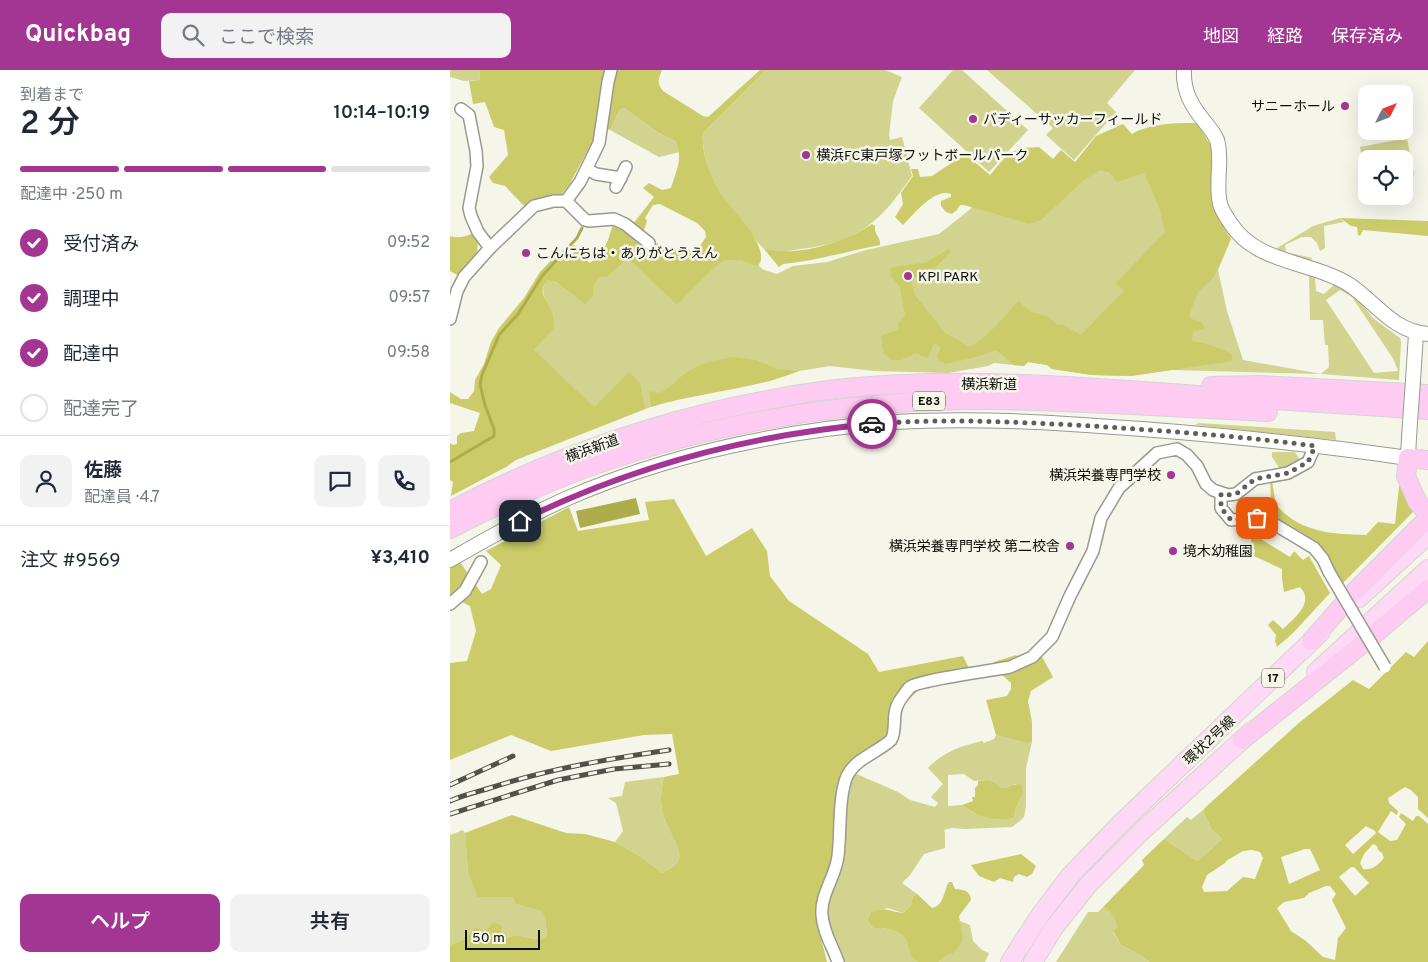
<!DOCTYPE html>
<html lang="ja">
<meta charset="utf-8">
<style>
:root{--surface:#fff;--page:#f2f2f3;--text:#1f2937;--muted:#747a83;--line:#e0e1e3;--accent:#a43693}
body{margin:0;font-family:Overpass,"Noto Sans JP",sans-serif;background:var(--page);color:var(--text);height:100vh;display:flex;flex-direction:column;font-size:19px;white-space:nowrap}
*{box-sizing:border-box;margin:0}
p{font-size:16px;color:var(--muted)}
.icon{flex:none;width:28px;height:28px;fill:none;stroke:currentColor;stroke-width:2;stroke-linecap:round;stroke-linejoin:round}
.map{position:relative;flex:1;overflow:hidden}
.details{display:flex;flex-direction:column;background:var(--surface);width:450px}
.details>*{flex:none}
.needle{width:32px;rotate:48deg}
.fabs{position:absolute;left:908px;top:15px;display:grid;gap:10px}
.fabs a{display:grid;place-items:center;width:55px;height:55px;border-radius:10px;background:var(--surface);box-shadow:0 5px 20px #0002;font-size:25px}
.scale{position:absolute;left:15px;bottom:12px;width:75px;box-sizing:border-box;padding-left:5px;border:2px solid #0e0e0a;border-top:0;font-size:14px;line-height:18px;white-space:nowrap;color:#0e0e0a;-webkit-text-stroke:4px #f5f5e9;paint-order:stroke}
.pin{position:absolute;display:grid;place-items:center;width:42px;height:42px;color:#fff;margin:-21px;border-radius:10px;box-shadow:0 2px 8px #0006}
.courier{position:absolute;display:grid;place-items:center;width:50px;height:50px;margin:-25px;border:4px solid #a43693;border-radius:50%;background:#fff;color:#222;box-shadow:0 1px 6px #0007}
.overview em{font-style:normal;font-weight:600}
.overview div{display:flex;flex-direction:column-reverse}
.overview{display:flex;align-items:center;justify-content:space-between;height:85px;padding:0 20px}
h1{font-size:32px;font-weight:600;line-height:38px}
.bar{display:grid;grid-template-columns:repeat(4,1fr);gap:8px 5px;align-content:center;height:60px;padding:0 20px}
.bar i{height:6px;border-radius:4px;background:var(--line)}
.bar .active{background:var(--accent)}
.bar p{grid-column:span 4}
.line{display:flex;align-items:center;gap:12px;padding:0 20px;border-top:1px solid var(--line)}
.line div{flex:1}
.round{display:grid;place-items:center;flex:none;width:52px;height:52px;border-radius:10px;background:var(--page)}
ol{padding:0 20px;list-style:none}
li{display:flex;align-items:center;gap:15px;height:55px}
li p{margin-inline-start:auto}
li .icon{padding:5px;border-radius:50%;background:var(--accent);color:#fff;stroke-width:4}
li:last-child{color:var(--muted)}
li i{width:28px;height:28px;border:2px solid var(--line);border-radius:50%}
.action{display:flex;gap:10px;margin-top:auto;padding:10px 20px}
.action a{flex:1;height:58px;border-radius:10px;background:var(--accent);color:#fff;font-size:20px;font-weight:600;line-height:58px;text-align:center}
.action a+a{background:var(--page);color:var(--text)}
header{display:flex;align-items:center;gap:30px;box-sizing:border-box;height:70px;padding:0 25px;background:var(--accent);color:#fff}
header strong{font-size:24px}
nav{display:flex;gap:28px;margin-inline-start:auto;font-size:18px}
.search{width:350px;height:45px;background:var(--page);display:flex;align-items:center;gap:12px;box-sizing:border-box;padding:0 18px;border-radius:10px;color:var(--muted);font-size:19px}
main{display:flex;flex:1;min-height:0}
.map>svg:first-child{display:block}
</style>
<header>
<strong>Quickbag</strong>
<div class="search"><svg class="icon" aria-label="search" viewBox="0 0 24 24"><circle cx="10" cy="10" r="6"/><path d="M15 15l6 6"/></svg>ここで検索</div>
<nav><a>地図</a><a>経路</a><a>保存済み</a></nav>
</header>
<main>
<section class="details">
<div class="overview"><div><h1>2 分</h1><p>到着まで</p></div><em>10:14–10:19</em></div>
<div class="bar"><i class="active"></i><i class="active"></i><i class="active"></i><i></i><p>配達中 · 250 m</p></div>
<ol>
<li><svg class="icon" aria-label="check" viewBox="0 0 24 24"><path d="M5 12l5 5 9-10"/></svg>受付済み<p>09:52</p></li>
<li><svg class="icon" aria-label="check" viewBox="0 0 24 24"><path d="M5 12l5 5 9-10"/></svg>調理中<p>09:57</p></li>
<li><svg class="icon" aria-label="check" viewBox="0 0 24 24"><path d="M5 12l5 5 9-10"/></svg>配達中<p>09:58</p></li>
<li><i></i>配達完了</li>
</ol>
<div class="line" style="height:90px"><a class="round"><svg class="icon" aria-label="person" viewBox="0 0 24 24"><circle cx="12" cy="8" r="4"/><path d="M4 21q1-7 8-7t8 7"/></svg></a><div><b>佐藤</b><p>配達員 · 4.7</p></div><a class="round"><svg class="icon" aria-label="chat" viewBox="0 0 24 24"><path d="M4 5h16v11H9l-5 4z"/></svg></a><a class="round"><svg class="icon" aria-label="phone" viewBox="0 0 24 24"><path d="M5 4h4l2 5-3 2q2 4 5 5l2-3 5 2v4C11 20 4 13 5 4z"/></svg></a></div>
<div class="line" style="height:65px"><div>注文 #9569</div><b>¥3,410</b></div>
<div class="action"><a>ヘルプ</a><a>共有</a></div>
</section>
<div class="map">
<svg width="978" height="892" viewBox="0 0 978 892">
<rect width="100%" height="100%" fill="#f5f5e9"/>
<g fill="#d1d38e" fill-rule="evenodd">
<polygon points="0,0 29,0 30,10 14,11 0,7"/>
<path d="M316,0H435L452,7L443,31L439,65L440,70L452,67L462,106C430,152 408,173 350,179C339,181 326,184 316,180C310,178 291,149 285,142C266,121 251,91 253,63Z"/>
<polygon points="503,0 512,0 578,60 539,102 469,38"/>
<polygon points="537,0 685,0 657,33 666,42 624,90 596,65 603,58"/>
<path d="M174,38L209,63L225,71L230,82L209,87L160,60C165,53 165,45 171,39Z"/>
<polygon points="957,68 964,105 954,107 954,89 916,89 916,109 910,77"/>
<path d="M763,86C760,122 761,139 781,169L768,200L777,241L793,290L871,304L879,297L878,275H875L873,250H860L859,205L865,208L866,221L874,224L885,214L904,225L924,249L950,268L951,272L949,310L871,304L721,300L681,306L642,305L602,299L597,295L578,292L574,296L544,293L538,296L498,303L424,301L380,296L349,301L320,311L219,331L195,339L149,357L70,284L103,250C102,231 86,229 97,209L106,212L126,227L183,170L219,190L250,185L304,192L314,200L327,204L343,196L377,192L416,180L489,164L523,137L643,98ZM890,220L902,227L944,290L948,301L924,303L876,230Z"/>
<polygon points="890,148 894,152 874,156 875,178 870,181 867,173 861,167 852,167 835,175 836,182 862,188 861,191 824,180 863,156"/>
<polygon points="749,353 885,362 886,370 745,355"/>
<polygon points="822,382 845,382 850,390 846,393 830,399 822,387"/>
<path d="M546,665L573,672H582L576,698V736L574,747L570,751L562,757L515,759L502,758L494,760L495,763V778L474,784L460,805L452,813L467,824L463,826L461,835L453,843L438,838L421,842L417,850L423,858C436,858 453,858 458,872C461,881 461,886 470,892H390L374,848L394,728L402,702L448,722L460,730L485,737L488,733L481,727L493,714L478,698C493,682 511,676 532,671L534,673L544,669ZM514,704L524,711L537,710L549,718H554L566,714L570,728L566,738L564,748C544,753 528,747 512,735L498,736V705Z"/>
<path d="M214,707C211,720 209,734 214,747C217,757 234,781 228,791C226,796 217,800 212,803L193,788L165,772L173,761L166,733L158,728L172,726L175,712Z"/>
<polygon points="753,740 761,759 772,769 748,791 714,769 737,747 741,750"/>
<polygon points="13,760 15,763 18,802 63,827 67,834 93,841 95,847 97,865 91,870 66,865 53,869 50,868 33,864 26,856 15,869 0,875 0,765"/>
<path d="M653,837C662,842 665,848 669,858L663,862L671,875L692,886L699,892H606L638,842H648Z"/>
<polygon points="510,851 520,855 523,871 532,880 539,883 535,892 489,892 492,887 501,884 513,870 510,858"/>
</g>
<g fill="#cbcc69" fill-rule="evenodd">
<polygon points="29,0 157,0 145,67 119,115 111,125 81,131 76,138 55,116 43,113 39,107 58,85 54,60 44,57 35,32 23,34 19,11 30,10"/>
<path d="M166,0H212C208,9 207,13 213,21L253,46L258,47L310,0H316L253,63C251,84 260,104 270,122C279,138 325,179 307,197C297,191 285,188 273,191C266,194 235,227 227,235L178,188L157,207L149,206L143,216V226L135,234L106,212L97,210C87,225 96,227 102,242C104,247 103,253 104,258L84,280L144,337L179,302L190,313L195,339L66,390L56,397L1,426L3,412L0,410V373L3,375L7,374V366L11,363L24,361L30,343L0,333V322L11,329H18L24,321L25,310L34,294L41,272L49,258L74,228L90,202L109,182L113,185L124,175C133,181 132,187 140,193C156,180 158,172 163,153L198,179L207,173L219,180H247L256,167L255,161L247,153L210,134L203,135L195,148L197,151L194,160L183,154L204,127L193,118L199,113L212,120L221,118C226,102 234,86 225,71L209,63L174,38L171,39C165,45 165,53 160,60L156,59Z"/>
<path d="M747,53L761,76L763,86L762,130C765,145 773,157 781,169L764,207L748,222L739,245L742,249L751,252L755,259L743,261L742,271C757,274 767,276 781,284L783,291L681,306L642,305L602,299L597,295L578,292L574,296L564,295L546,280L526,287L496,294L488,290L487,285L491,278L485,273C481,278 481,283 477,288L466,283L451,290H443L433,283L434,281L431,274L433,273L431,265L449,260L448,253L455,245L450,217L441,206L440,198L477,192L499,179L501,182L478,205L460,208L465,225L495,263L520,277C540,265 553,248 568,231L582,242L599,247L607,255L612,254L631,265L674,221L666,213L715,162L709,137L694,103L667,112L659,102L650,100L634,110L591,150L579,154L533,140C524,140 518,134 510,135L507,140L502,144L496,142L491,136V131L501,127V124C485,117 463,145 453,155L445,147L453,134L451,123L463,106L461,99H468L470,107L482,106L515,84L540,105C558,84 560,78 589,77L603,89L611,80L625,92L646,66L673,54L682,64C700,53 726,53 747,53Z"/>
<polygon points="890,148 978,151 978,166 913,160 910,166 908,165 907,157 901,156"/>
<path d="M422,154L425,156C424,165 431,167 430,175C398,181 366,191 333,194L329,197L314,179C347,187 395,173 422,154Z"/>
<path d="M26,162C31,185 24,190 11,207L0,201V166C10,169 17,166 26,162Z"/>
<path d="M285,287L306,290L327,299L349,301C302,320 249,322 201,337L199,321L210,323C221,317 226,310 236,303C250,293 268,289 285,287Z"/>
<path d="M950,407L965,440L891,515L875,487L822,448L820,411H822L826,435C851,463 882,464 916,465L928,452L945,454Z"/>
<path d="M224,429L256,486L302,458L317,481L320,506L339,531L418,584L429,602L513,586L519,598L522,609L472,617L449,639L441,663L394,705L386,783L370,842L371,868L377,892H0V875L15,869L26,856L33,863L44,852L52,856L50,868L53,869L66,865L91,870L97,865L95,847L92,841L66,834L63,827H28L18,802L15,763L62,745L116,763L135,764L165,772L193,788L212,803C217,800 226,796 228,791C234,781 217,758 214,747C209,734 211,720 214,707L229,704L222,664L194,665L101,681L61,665L0,690V593L17,591L26,561L20,536L10,531H0V498L10,492L32,524L41,519L51,495L36,481L119,437L128,461L199,450L195,432Z"/>
<path d="M806,466L840,487L844,481L853,490L859,486L880,523L843,563L827,577L825,571L826,565L818,555L823,550L833,559C844,548 865,533 850,517L834,522L832,509V499L804,486L805,480L801,475V469Z"/>
<path d="M978,571V748L968,739V727L961,720L955,717L938,728L939,733L948,741L947,745L941,741L928,762L940,771L947,770L956,754L949,747L951,743L963,751L966,746H969L978,754V892H699L692,886L671,875L663,861L668,858C665,848 662,842 653,837L694,795L692,790L714,769L748,791L772,769L761,759L753,740L758,735L850,652L903,610L919,619L956,582L964,587ZM916,756L925,761L926,763L903,784L895,775ZM923,774L927,776L928,780L932,783L934,788C929,794 922,801 913,799L910,793L914,784ZM855,779H860L870,800L839,814L831,787ZM802,780L810,782L813,788L805,809L793,807L777,821L754,822L752,817L757,805L775,793L776,791L793,781ZM901,797H904L919,813L905,826L889,807ZM876,816H880L886,824L882,830L896,858L888,868L885,890L873,887L856,871L841,861L827,838L834,832L854,828L859,823Z"/>
<polygon points="566,585 575,597 591,585 603,607 581,621 578,631 582,652 582,672 573,672 546,665 536,630 557,626 561,619 561,613 551,604 544,592"/>
<path d="M537,710L546,714L550,718C557,719 563,713 571,715L573,722L566,738L564,748C544,753 528,747 512,735L523,731L522,727H525V718L528,715V711Z"/>
<polygon points="571,784 586,796 582,804 577,807 569,804 564,807 563,812 550,808 544,812 529,806 521,795"/>
<path d="M499,812H502L505,819C514,820 520,820 521,830L509,846L513,870C510,875 508,879 503,883C497,886 493,886 489,892C483,892 474,892 469,892C450,885 472,857 423,858L417,850L421,842C438,836 438,842 453,843L461,835L463,826L467,824L482,838C495,835 493,821 499,812Z"/>
</g>
<polygon fill="#adae4b" points="186,428 190,444 130,458 126,441"/>
<g fill="none" stroke-linecap="round" stroke-linejoin="round">
<polyline stroke="#adae4b" stroke-width="3" points="0,392 44,366 44,359 35,335 30,315 32,305 49,265 68,244 92,206 127,168 132,158"/>
<g stroke="#999a8e" stroke-width="14">
<g id="minor">
<polyline points="11,39 19,45 26,81 27,96 19,138 21,146 28,162 40,178"/>
<polyline points="137,99 146,104 171,108"/>
<polyline points="166,117 176,97"/>
<polyline points="116,131 130,112 149,73 158,12 161,0"/>
<polyline points="0,249 7,221 14,207 40,178 84,136 104,131 116,131 135,150 139,151 164,149 175,154 199,173"/>
<polyline points="771,424 771,438 781,450 807,448 819,451 864,478 873,489 879,502"/>
<polyline points="0,534 15,521 31,492"/>
<path d="M388,892C383,877 373,862 372,845C370,825 386,806 388,786C391,764 388,727 397,706C405,689 428,682 441,670C447,661 442,646 447,636C448,632 458,619 460,617C470,610 544,600 560,597L582,587L602,567L620,526L643,481L651,448L669,418L707,383L727,379L737,385L747,396L756,414L763,420L778,425L786,424L805,409L838,403L858,392L865,376"/>
</g>
</g>
<g stroke="#999a8e" stroke-width="16">
<g id="tertiary">
<path d="M734,0C733,21 741,35 754,51C759,57 764,63 767,70C773,90 765,113 770,134C772,141 777,148 781,154C807,194 862,191 900,215C926,233 944,262 978,264"/>
<polyline points="963,310 966,264"/>
<path d="M0,490C38,468 77,446 118,428C219,384 335,360 445,352C527,347 610,353 692,359C781,366 870,375 958,388L959,367"/>
</g>
</g>
<g stroke="#d4d4d3" stroke-width="20">
<g id="primary">
<polyline points="909,528 978,465"/>
<polyline points="866,602 978,499"/>
<polyline points="671,753 871,562"/>
<polyline points="692,761 803,660"/>
<polyline points="560,892 591,844 619,807"/>
<polyline points="583,892 603,859 638,815"/>
</g>
</g>
<g stroke="#d4d4d3" stroke-width="20">
<g id="trunk">
<polyline points="761,316 810,315 978,324"/>
<polyline points="958,388 956,406 967,431 978,444"/>
<polyline points="958,388 978,390"/>
<path d="M0,441C91,393 186,358 287,336C323,329 359,321 396,318C518,306 641,317 762,326C834,331 906,335 978,340"/>
<path d="M0,459C43,437 86,417 131,400C241,359 367,335 485,331C544,328 603,332 662,334C714,337 766,339 818,342"/>
<polyline points="861,571 905,521 978,448"/>
<polyline points="792,670 915,572 978,519"/>
</g>
</g>
<use href="#minor" stroke="#fff" stroke-width="11"/>
<use href="#tertiary" stroke="#fff" stroke-width="14"/>
<use href="#primary" stroke="#fed9f6" stroke-width="18"/>
<use href="#trunk" stroke="#feccf3" stroke-width="18"/>
<g stroke="#51514b" stroke-width="5">
<g id="rail">
<polyline points="0,715 63,686"/>
<path d="M0,731C13,725 27,722 40,718C98,699 158,689 219,680"/>
<polyline points="0,744 108,710 164,699 219,694"/>
</g>
</g>
<use href="#rail" stroke="#f5f5e9" stroke-width="3" stroke-dasharray="9" stroke-linecap="butt"/>
<g stroke="#999a8e" stroke-width="14" stroke-linecap="butt">
<polyline id="minor-bridge" points="879,502 935,597"/>
</g>
<g stroke="#999a8e" stroke-width="16" stroke-linecap="butt">
<polyline id="tertiary-bridge" points="959,367 963,310"/>
</g>
<g stroke="#d4d4d3" stroke-width="20" stroke-linecap="butt">
<g id="primary-bridge">
<polyline points="619,807 671,753"/>
<polyline points="638,815 692,761"/>
</g>
</g>
<use href="#minor-bridge" stroke="#fff" stroke-width="11"/>
<use href="#tertiary-bridge" stroke="#fff" stroke-width="14"/>
<use href="#primary-bridge" stroke="#fed9f6" stroke-width="18"/>
</g>
<g fill="none" stroke-linecap="round" stroke-linejoin="round">
<path stroke="#5f5f58" stroke-width="5" stroke-dasharray="0 9" d="M422,354C495,348 568,352 642,356C716,361 791,366 865,376L858,392L838,403L805,409L786,424L778,425L771,424V438L781,450L807,448"/>
<path stroke="#a43693" stroke-width="6" d="M70,451C180,397 299,365 422,354"/>
</g>
<g fill="#a43693" stroke="#f5f5e9" stroke-width="2">
<circle cx="895" cy="36" r="5"/>
<circle cx="523" cy="49" r="5"/>
<circle cx="356" cy="85" r="5"/>
<circle cx="76" cy="183" r="5"/>
<circle cx="458" cy="206" r="5"/>
<circle cx="721" cy="405" r="5"/>
<circle cx="620" cy="476" r="5"/>
<circle cx="723" cy="481" r="5"/>
</g>
<g text-anchor="middle" stroke-width="5" stroke-linejoin="round" paint-order="stroke">
<g fill="#f5f5e9" stroke="#53534d" stroke-width="1">
<rect x="463" y="321.5" width="32" height="19" rx="4"/>
<rect x="812" y="598.5" width="22" height="19" rx="4"/>
</g>
<g font-size="12" font-weight="bold" fill="#0e0e0a">
<text x="479" y="335">E83</text>
<text x="823" y="612">17</text>
</g>
<g font-size="14" fill="#0e0e0a" stroke="#f5f5e9" text-anchor="start">
<text x="885" y="41" text-anchor="end">サニーホール</text>
<text x="533" y="54">バディーサッカーフィールド</text>
<text x="366" y="90">横浜FC東戸塚フットボールパーク</text>
<text x="86" y="188">こんにちは・ありがとうえん</text>
<text x="468" y="211">KPI PARK</text>
<text x="711" y="410" text-anchor="end">横浜栄養専門学校</text>
<text x="610" y="481" text-anchor="end">横浜栄養専門学校 第二校舎</text>
<text x="733" y="486">境木幼稚園</text>
</g>
<g font-size="14" fill="#0e0e0a" stroke="#f5f5e9">
<text x="539" y="319">横浜新道</text>
<text transform="translate(142 378) rotate(-20)" y="5">横浜新道</text>
<text transform="translate(759 670) rotate(-43)" y="5">環状2号線</text>
</g>
</g>
</svg>
<div class="fabs">
<a><svg class="needle" viewBox="-14 -14 28 28"><path d="M0-13l5 13h-10z" fill="#e53935"/><path d="M0 13l5-13h-10z" fill="#747a83"/></svg></a>
<a><svg class="icon" aria-label="locate" viewBox="0 0 24 24"><circle cx="12" cy="12" r="6"/><path d="M12 2v4M12 18v4M2 12h4M18 12h4"/></svg></a>
</div>
<div class="scale">50 m</div>
<div class="pin" style="left:807px;top:448px;background:#ea580c"><svg class="icon" aria-label="bag" viewBox="0 0 24 24"><path d="M5 8h14l-1 12H6zM9 8a3 3 0 0 1 6 0"/></svg></div>
<div class="pin" style="left:70px;top:451px;background:#1f2937"><svg class="icon" aria-label="home" viewBox="0 0 24 24"><path d="M3 11l9-7 9 7M6 9v11h12V9"/></svg></div>
<div class="courier" style="left:422px;top:354px"><svg class="icon" aria-label="car" viewBox="0 0 24 24"><path d="M5 17H2v-5l4-1 3-4h7l3 4 3 1v5h-3M9 17h6M6 11h13"/><circle cx="7" cy="17" r="2"/><circle cx="17" cy="17" r="2"/></svg></div>
</div>
</main>
